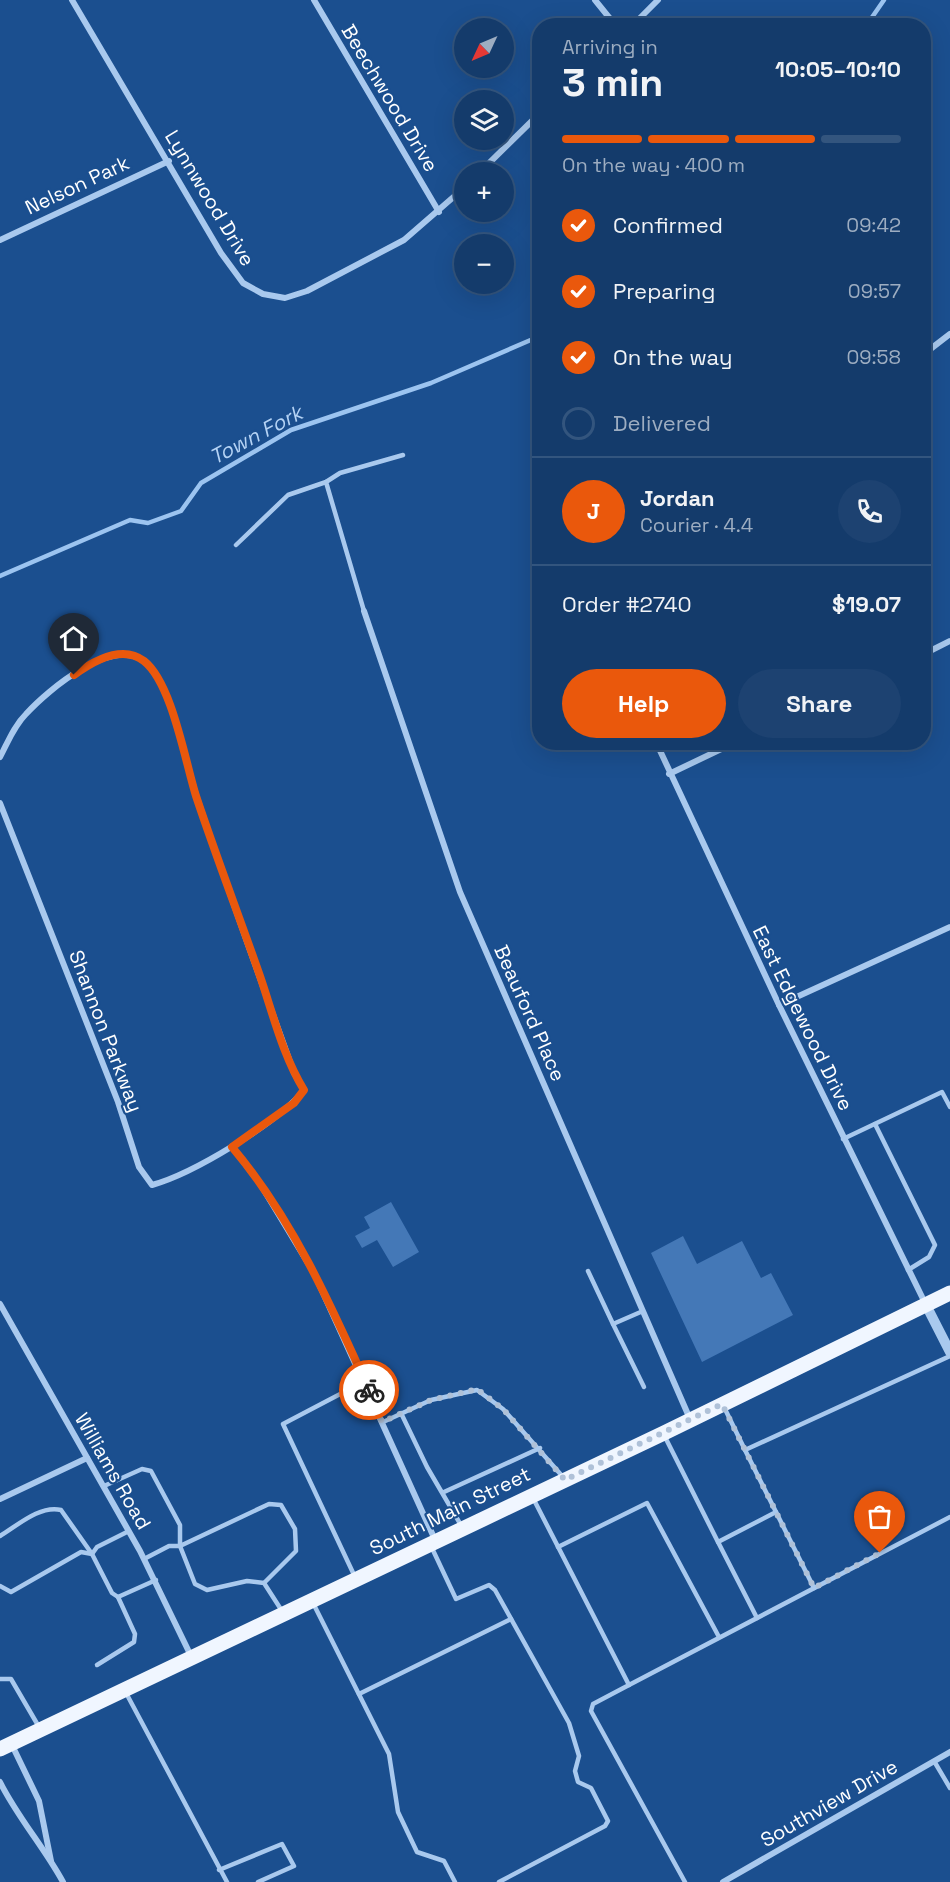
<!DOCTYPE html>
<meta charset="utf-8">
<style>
:root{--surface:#143b6b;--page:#1d4271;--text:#f1f3f6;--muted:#9dadc1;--line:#33557e;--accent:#ea580c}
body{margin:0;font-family:"Space Grotesk",sans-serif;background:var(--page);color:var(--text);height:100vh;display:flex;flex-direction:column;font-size:22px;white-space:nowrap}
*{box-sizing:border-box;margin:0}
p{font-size:20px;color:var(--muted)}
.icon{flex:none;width:33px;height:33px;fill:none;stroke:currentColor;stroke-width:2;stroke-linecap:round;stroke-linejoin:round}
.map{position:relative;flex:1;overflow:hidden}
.panel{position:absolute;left:532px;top:18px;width:399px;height:732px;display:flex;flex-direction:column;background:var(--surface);border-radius:24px;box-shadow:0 6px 24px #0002,0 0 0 2px var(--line)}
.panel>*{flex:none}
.needle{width:39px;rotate:226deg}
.buttons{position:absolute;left:454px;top:18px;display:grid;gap:12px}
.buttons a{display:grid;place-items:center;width:60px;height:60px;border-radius:50%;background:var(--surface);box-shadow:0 6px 24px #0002,0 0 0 2px var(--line);font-size:30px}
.pin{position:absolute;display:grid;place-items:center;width:51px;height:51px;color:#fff;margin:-62px -26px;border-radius:50% 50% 50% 0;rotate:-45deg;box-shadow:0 0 6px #0007}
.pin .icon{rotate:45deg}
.courier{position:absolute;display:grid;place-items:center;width:60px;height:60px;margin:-30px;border:4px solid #ea580c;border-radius:50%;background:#fff;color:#222;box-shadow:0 2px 8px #0007}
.summary em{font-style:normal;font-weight:800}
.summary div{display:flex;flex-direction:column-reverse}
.summary{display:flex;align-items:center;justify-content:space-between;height:102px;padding:0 30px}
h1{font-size:39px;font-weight:800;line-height:45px}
.bar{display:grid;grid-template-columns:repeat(4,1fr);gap:9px 6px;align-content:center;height:72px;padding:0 30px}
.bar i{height:8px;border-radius:4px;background:var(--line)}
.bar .current{background:var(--accent)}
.bar p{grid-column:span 4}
.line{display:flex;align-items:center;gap:15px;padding:0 30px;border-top:2px solid var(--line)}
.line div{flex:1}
.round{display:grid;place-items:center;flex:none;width:63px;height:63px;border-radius:32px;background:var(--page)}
ol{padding:0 30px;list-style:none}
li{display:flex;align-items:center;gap:18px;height:66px}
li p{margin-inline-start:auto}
li .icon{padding:6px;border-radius:50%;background:var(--accent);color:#fff;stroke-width:4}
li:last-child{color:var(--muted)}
li i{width:33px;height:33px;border:3px solid var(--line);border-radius:50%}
.primary-button{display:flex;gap:12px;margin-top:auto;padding:12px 30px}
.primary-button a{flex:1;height:69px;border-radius:36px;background:var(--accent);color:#fff;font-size:24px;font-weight:800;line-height:69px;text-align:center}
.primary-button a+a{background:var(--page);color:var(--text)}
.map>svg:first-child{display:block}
</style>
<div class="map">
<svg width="950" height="1882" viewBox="0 0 950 1882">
<rect width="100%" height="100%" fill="#1b4f8f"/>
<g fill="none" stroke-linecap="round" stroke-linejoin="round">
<g stroke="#9cc4f0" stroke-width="4.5">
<polyline points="866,26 884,0"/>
<polyline points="0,576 130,520 148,523 181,511 201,483 291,430 431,383 540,336"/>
</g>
</g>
<g fill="#4478b7">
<polygon points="391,1202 419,1252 393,1267 377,1240 362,1248 355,1236 370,1228 364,1217"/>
<polygon points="683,1236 697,1264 742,1241 761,1278 771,1273 793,1315 702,1362 651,1253"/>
</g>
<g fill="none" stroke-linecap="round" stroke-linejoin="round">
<g stroke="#a9c9ee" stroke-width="4.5">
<polyline points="236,545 288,495 326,482"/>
<polyline points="364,611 326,482 340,473 403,455"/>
<polyline points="875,1124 935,1245 929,1257 908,1270"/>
<polyline points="843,1139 942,1092 950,1107"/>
<polyline points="588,1271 613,1324"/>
<polyline points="643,1311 613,1324 644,1387"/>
<polyline points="724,1407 745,1450 950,1356"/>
<polyline points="401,1413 427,1467 462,1527"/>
<polyline points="383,1422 431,1400 477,1390 503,1409 563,1477"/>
<polyline points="664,1435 718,1542 776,1512 745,1450"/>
<polyline points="104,1486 142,1469 151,1471 180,1525 180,1546 269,1504 281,1505 295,1529 296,1551 264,1583"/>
<polyline points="444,1492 540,1448"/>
<polyline points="533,1498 629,1685 593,1704 591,1711 685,1882"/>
<polyline points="776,1512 814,1588"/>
<polyline points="129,1531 97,1547 92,1554 112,1593 118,1597 156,1580"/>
<path d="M0,1536C18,1525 40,1505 61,1510L92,1554"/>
<polyline points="718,1542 757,1618"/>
<polyline points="431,1546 456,1599 489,1585 495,1590 569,1723 579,1756 575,1771 578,1782 591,1788 608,1821 605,1826 499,1882"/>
<polyline points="558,1547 647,1503 719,1637"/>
<polyline points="144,1559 169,1546 180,1546 195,1584 207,1590 247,1581 264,1583 282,1611"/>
<polyline points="355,1577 283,1424 365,1381"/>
<polyline points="0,1586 11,1592 81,1552 92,1554"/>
<polyline points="313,1603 389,1754 398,1812 417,1852 444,1861 455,1882"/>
<polyline points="97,1665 134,1642 135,1634 118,1597"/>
<polyline points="0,1679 11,1679 39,1727"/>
<polyline points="629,1685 950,1517"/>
<polyline points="125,1691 227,1882"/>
<polyline points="359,1694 511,1619"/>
<polyline points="934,1761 950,1788"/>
<polyline points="219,1870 282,1844 294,1866 258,1882"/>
</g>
<g stroke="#a9c9ee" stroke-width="6">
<polyline points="72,0 221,253 243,283 263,294 285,298 307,291 404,240 465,187"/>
<polyline points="314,0 439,212"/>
<polyline points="595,0 616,26"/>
<polyline points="632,26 658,0"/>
<polyline points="480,172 540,113"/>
<polyline points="0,240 169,161"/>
<polyline points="924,354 950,334"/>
<polyline points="364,611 460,892 690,1419"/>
<polyline points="924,654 950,641"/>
<polyline points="656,742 779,1005 926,1305"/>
<path d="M0,757C8,742 14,726 26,714C48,690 114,634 146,663C173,687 185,762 197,798C228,890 261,981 294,1073L304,1090C278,1123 192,1174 152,1185L139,1167L118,1102L0,803"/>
<polyline points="669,774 736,742"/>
<polyline points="779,1005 950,927"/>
<polyline points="232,1147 259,1182 314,1273 436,1542"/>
<polyline points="0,1304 140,1551 191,1656"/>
<polyline points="0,1499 87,1458"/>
<polyline points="11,1743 39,1801 51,1861"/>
<path d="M0,1782C18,1818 44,1847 63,1882"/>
<polyline points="723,1882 950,1752"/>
</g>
<polyline stroke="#a9c9ee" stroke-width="10" points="926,1305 950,1352"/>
<polyline stroke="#f0f6ff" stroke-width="15" points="0,1749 664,1433 950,1293"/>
</g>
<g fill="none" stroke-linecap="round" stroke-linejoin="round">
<polyline stroke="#afc1d8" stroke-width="6" stroke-dasharray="0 10.8" points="369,1390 382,1422 431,1400 477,1389 503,1409 565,1480 722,1404 814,1588 880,1553"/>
<path stroke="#ea580c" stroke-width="8" d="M74,675C93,661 122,644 144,661C172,683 185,761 196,796C216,856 239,916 260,976C273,1014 283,1056 304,1090L294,1103L232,1147C292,1218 331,1305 369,1390"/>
</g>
<g text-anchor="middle" stroke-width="4.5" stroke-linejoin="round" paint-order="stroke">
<g font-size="20" fill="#fff" stroke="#1b4f8f">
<text transform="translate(390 98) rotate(59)" y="7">Beechwood Drive</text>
<text transform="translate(77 185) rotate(-25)" y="7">Nelson Park</text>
<text transform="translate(210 198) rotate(59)" y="7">Lynnwood Drive</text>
<text transform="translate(530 1013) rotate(66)" y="7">Beauford Place</text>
<text transform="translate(803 1018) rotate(64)" y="7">East Edgewood Drive</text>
<text transform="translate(106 1031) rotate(69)" y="7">Shannon Parkway</text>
<text transform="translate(113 1471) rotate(60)" y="7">Williams Road</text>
<text transform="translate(450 1511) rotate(-26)" y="7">South Main Street</text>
<text transform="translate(829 1803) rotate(-30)" y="7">Southview Drive</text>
</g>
<g font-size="21" font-style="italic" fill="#b5d3f5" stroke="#1b4f8f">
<text transform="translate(256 435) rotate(-28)" y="7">Town Fork</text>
</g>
</g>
</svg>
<div class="buttons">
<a><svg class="needle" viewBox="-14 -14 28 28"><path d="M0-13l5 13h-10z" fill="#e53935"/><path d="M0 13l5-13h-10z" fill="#9dadc1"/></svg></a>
<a><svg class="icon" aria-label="layers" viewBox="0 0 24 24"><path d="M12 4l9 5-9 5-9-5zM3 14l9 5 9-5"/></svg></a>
<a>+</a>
<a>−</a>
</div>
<div class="pin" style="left:880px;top:1553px;background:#ea580c"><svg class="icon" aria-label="bag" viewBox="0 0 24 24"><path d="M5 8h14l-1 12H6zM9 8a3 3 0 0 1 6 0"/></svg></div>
<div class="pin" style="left:74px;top:675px;background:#1f2937"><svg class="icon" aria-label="home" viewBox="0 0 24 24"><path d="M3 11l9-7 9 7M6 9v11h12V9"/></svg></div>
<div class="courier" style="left:369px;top:1390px"><svg class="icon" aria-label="bike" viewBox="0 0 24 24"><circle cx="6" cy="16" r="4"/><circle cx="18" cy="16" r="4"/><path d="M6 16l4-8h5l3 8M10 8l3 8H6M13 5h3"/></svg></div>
<section class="panel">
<div class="summary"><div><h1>3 min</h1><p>Arriving in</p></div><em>10:05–10:10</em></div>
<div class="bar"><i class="current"></i><i class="current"></i><i class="current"></i><i></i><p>On the way · 400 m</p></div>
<ol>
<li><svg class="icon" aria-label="check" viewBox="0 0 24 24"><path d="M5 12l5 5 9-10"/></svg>Confirmed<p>09:42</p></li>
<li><svg class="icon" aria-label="check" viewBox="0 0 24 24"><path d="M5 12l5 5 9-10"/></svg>Preparing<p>09:57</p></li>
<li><svg class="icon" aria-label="check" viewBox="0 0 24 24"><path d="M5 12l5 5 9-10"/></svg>On the way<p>09:58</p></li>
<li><i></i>Delivered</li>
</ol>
<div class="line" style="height:108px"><b class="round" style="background:var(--accent);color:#fff">J</b><div><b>Jordan</b><p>Courier · 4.4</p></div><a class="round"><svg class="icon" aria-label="phone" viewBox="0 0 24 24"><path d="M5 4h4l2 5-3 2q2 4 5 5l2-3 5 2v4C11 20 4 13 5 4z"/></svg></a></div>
<div class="line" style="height:78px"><div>Order #2740</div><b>$19.07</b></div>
<div class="primary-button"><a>Help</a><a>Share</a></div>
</section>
</div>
